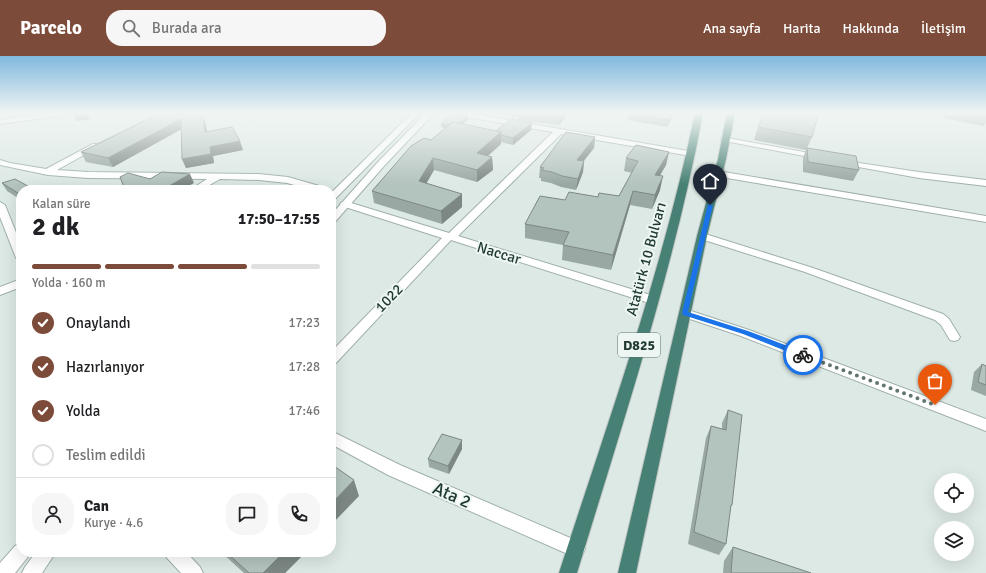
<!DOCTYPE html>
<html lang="tr">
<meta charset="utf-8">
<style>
:root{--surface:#fff;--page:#f6f6f6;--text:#202124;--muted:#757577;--line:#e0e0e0;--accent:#7d4b3a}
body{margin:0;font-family:Signika,sans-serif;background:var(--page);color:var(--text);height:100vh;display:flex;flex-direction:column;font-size:15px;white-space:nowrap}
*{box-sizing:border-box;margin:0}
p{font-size:13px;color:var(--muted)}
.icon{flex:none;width:22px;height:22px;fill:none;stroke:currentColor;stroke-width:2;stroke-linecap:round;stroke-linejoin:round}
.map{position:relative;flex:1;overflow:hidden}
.panel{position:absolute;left:16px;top:129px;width:320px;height:372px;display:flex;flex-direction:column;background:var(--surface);border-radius:16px;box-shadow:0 4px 16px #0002}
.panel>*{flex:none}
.buttons{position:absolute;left:934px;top:417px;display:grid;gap:8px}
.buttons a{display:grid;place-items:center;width:40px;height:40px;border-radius:50%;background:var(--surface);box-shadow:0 4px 16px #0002;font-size:20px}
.pin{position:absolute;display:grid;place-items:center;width:34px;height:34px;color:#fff;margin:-41px -17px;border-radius:50% 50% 50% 0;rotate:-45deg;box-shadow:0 0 4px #0007}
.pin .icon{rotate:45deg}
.courier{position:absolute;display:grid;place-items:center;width:40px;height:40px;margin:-20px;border:3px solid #1a73e8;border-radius:50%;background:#fff;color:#222;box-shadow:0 1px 5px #0007}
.summary em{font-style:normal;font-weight:700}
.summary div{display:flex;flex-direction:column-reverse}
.summary{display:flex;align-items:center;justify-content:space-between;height:68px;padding:0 16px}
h1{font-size:26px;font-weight:700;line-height:30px}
.bar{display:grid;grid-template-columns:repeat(4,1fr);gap:6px 4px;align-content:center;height:48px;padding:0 16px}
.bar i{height:5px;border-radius:3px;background:var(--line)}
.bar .selected{background:var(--accent)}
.bar p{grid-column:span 4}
.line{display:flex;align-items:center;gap:10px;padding:0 16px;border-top:1px solid var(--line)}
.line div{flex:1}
.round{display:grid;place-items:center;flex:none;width:42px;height:42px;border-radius:16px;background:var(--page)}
ol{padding:0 16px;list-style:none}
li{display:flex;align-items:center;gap:12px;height:44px}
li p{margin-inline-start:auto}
li .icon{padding:4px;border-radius:50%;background:var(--accent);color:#fff;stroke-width:4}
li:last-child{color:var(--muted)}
li i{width:22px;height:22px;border:2px solid var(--line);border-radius:50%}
header{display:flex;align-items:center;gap:24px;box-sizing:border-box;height:56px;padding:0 20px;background:var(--accent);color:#fff}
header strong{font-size:19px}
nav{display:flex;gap:22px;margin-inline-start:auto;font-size:14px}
.search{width:280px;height:36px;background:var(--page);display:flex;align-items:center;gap:10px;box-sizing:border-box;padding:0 14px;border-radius:16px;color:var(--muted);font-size:15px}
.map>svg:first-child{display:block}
</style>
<header>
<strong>Parcelo</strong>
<div class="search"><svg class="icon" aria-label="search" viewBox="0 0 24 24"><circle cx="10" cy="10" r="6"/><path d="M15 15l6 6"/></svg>Burada ara</div>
<nav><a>Ana sayfa</a><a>Harita</a><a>Hakkında</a><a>İletişim</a></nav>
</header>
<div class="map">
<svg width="986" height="517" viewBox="0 0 986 517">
<rect width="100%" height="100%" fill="#dde9e4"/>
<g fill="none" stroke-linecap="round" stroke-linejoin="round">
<g stroke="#a0b0ab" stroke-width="2">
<g id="minor">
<polygon points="50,57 69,57 65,59 0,68 0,64"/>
<polygon points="452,57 467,57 694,96 694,100 691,100 561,78 458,180 657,241 659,244 657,247 649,247 451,184 336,307 331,309 331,296 442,182 342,150 340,148 342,146 348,146 449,177 553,76 455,59"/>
<polygon points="722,81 820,99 824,101 820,103 725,85 721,83"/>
<polygon points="93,88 96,88 100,90 57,114 88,116 259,118 288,121 326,132 327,134 313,134 287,127 259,124 220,123 201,134 190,134 207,123 88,122 48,119 0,109 0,104 10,107 46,113"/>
<polygon points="839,104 919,116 986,124 986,130 919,122 842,108 838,106"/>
<polygon points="718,115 986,160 986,166 715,120 714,118"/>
<polygon points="0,146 5,149 21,189 21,205 16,202 0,161"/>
<polygon points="702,177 813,212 943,258 949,263 960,281 958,284 954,285 950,284 941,269 935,264 805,216 698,182 697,180"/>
<polygon points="21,223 21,231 0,239 0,231"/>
<polygon points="685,253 749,274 986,363 986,375 741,280 681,260 679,257 681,254"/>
<polygon points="331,375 400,409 582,487 585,493 582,499 576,502 570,499 388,419 331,388"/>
<polygon points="164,496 186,496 200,511 203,517 181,517 167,502"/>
</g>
</g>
<g stroke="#a0b0ab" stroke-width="2">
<g id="tertiary">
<polygon points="412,57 420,57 334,144 331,145 331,137"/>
<polygon points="426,57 434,57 384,110 334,167 331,168 331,159 378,106"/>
<polygon points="21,487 21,496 30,496 27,502 15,517 0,517 0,507 15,490"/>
<polygon points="36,496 56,496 42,517 22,517 25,511"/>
</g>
</g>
<g stroke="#bcc3c2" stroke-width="2">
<g id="trunk">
<path d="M695,57H703C674,213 623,365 577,517H559C608,365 663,214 695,57Z"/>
<polygon points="727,57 735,57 726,103 707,180 636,517 618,517 697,180 718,103"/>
</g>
</g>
<use href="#minor" fill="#fff" fill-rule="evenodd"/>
<use href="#tertiary" fill="#fff" fill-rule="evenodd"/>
<use href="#trunk" fill="#478074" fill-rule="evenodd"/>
</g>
<g fill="#9aa8a3">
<polygon points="489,57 567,57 567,59 559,69 518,64 518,61"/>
<polygon points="624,57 674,57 667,71 628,64 629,58"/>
<polygon points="944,57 986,57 986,66 984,70 943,62"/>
<polygon points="203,60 206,69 207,76 243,94 213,100 214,107 186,112 182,103 182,73 113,111 86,106 81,96"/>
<polygon points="468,63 463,68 496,75 531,74 513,89 501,86 501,88 487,100 492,101 493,114 477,126 434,114 426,128 462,151 442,168 374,147 372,135 445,72 442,72 441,68"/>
<polygon points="758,71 812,81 807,92 859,114 853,125 803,116 803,102 806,94 754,84"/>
<polygon points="595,81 594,92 584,105 583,116 576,134 561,131 551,127 541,125 541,122 539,122 540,111"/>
<polygon points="669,96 666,109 660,120 660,134 652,153 630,149 611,214 562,204 563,189 525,182 525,168 565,144 619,140 632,117 624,115 626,102"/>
<polygon points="2,127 21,134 21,144 7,135"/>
<polygon points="982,308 986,310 986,340 971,334 974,316"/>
<polygon points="728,354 732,449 730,452 726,488 719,499 688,488 706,382 711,370 722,373 722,367"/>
<polygon points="462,384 462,393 449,418 429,411 428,403"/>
<polygon points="733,491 811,517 723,517 724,505"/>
<polygon points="221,496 306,496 285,517 244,517"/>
</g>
<g fill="#7d8884">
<polygon points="87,57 89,57 90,63 77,65 74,60"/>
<polygon points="563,57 567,57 567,59 559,69 560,60"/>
<polygon points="672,57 674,57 667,71 669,64"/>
<polygon points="468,59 468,63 456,74 456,71"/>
<polygon points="203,60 206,69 208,85 205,76"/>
<polygon points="181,63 185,71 113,111 108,102"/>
<polygon points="532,67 531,74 513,89 513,82"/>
<polygon points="501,76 501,88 477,110 477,97"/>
<polygon points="595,81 594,92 576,114 577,104"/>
<polygon points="240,85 243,94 213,100 214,107 186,112 182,103 210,91"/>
<polygon points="669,96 666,109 652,132 655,119"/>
<polygon points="492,101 493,114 477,126 477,114"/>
<polygon points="433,102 434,114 420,138 419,125"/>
<polygon points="584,105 583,116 576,134 578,123"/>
<polygon points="190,118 194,127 181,134 162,134"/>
<polygon points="663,120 660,134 652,153 655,139"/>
<polygon points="633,135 630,149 611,214 613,199"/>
<polygon points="462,138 462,151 442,168 441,155"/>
<polygon points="462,384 462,393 449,418 448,410"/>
<polygon points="354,424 359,440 331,469 331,448"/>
<polygon points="284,496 306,496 285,517 263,517"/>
</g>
<g fill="#b3c3bd" stroke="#7d8884">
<polygon points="74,57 87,57 87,58 74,60"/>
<polygon points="160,57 181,57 203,60 205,76 232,71 240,85 210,91 211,98 182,103 181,63 108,102 81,96"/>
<polygon points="452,57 456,57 468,59 460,67 453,66 448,69 441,68"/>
<polygon points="528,57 563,57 560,60"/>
<polygon points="630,57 672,57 669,64 629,58"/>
<polygon points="764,57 808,57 818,59 812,81 758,71"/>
<polygon points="975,57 986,57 986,59"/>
<polygon points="511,63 532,67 513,82 501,79 501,76 496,75"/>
<polygon points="453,66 501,76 477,97 492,101 477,114 433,102 419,125 462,138 441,155 372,135 411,90 424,82 431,84"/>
<polygon points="566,76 595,81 577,104 584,105 578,123 562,120 552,116 541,114 544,112 540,111"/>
<polygon points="636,89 669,96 655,119 663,120 655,139 633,135 613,199 563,189 569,176 525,168 540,140 565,144 569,136 598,141 599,137 619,140 638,105 626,102"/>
<polygon points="807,92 856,100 859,114 808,106"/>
<polygon points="162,116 190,118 162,134 164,134 125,134 120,121 128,117 150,123"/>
<polygon points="15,123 35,134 21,134 21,139 2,127"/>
<polygon points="21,148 21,158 17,149"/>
<polygon points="982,308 986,310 986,329 978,326"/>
<polygon points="728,354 742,359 732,449 731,449 726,488 694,476 711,370 726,374"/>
<polygon points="442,378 462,384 448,410 428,403"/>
<polygon points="331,408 354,424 331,448"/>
<polygon points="733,491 811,517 731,517"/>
<polygon points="226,496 284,496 263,517 249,517"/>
</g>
<linearGradient id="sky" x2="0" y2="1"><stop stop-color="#80b9de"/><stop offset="0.44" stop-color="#f0f5f3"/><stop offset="1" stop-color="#f0f5f3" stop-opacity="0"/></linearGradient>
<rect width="986" height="129" fill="url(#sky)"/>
<polygon fill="#1a73e8" points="708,148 713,149 688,256 748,275 806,297 806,301 801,301 743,278 683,259 682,257"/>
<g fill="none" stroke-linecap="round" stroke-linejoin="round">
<polyline stroke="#627670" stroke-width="4" stroke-dasharray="0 7.2" points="803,299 935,349"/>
</g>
<g text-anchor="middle" stroke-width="4" stroke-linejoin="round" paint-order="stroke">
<rect fill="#edf6f2" stroke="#5d716c" stroke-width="1" x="618" y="277" width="42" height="24" rx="3"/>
<g font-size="14" font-weight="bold" fill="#1f3832">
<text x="639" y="294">D825</text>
</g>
<g font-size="15" fill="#1f3832" stroke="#edf6f2">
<text transform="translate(499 197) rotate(17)" y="5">Naccar</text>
<text transform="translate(646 203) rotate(-75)" y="5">Atatürk 10 Bulvarı</text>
<text transform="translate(389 242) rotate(-46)" y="5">1022</text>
</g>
<g font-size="18" fill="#1f3832" stroke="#edf6f2">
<text transform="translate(452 439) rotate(24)" y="6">Ata 2</text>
</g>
</g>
</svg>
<div class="buttons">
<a><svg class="icon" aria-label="locate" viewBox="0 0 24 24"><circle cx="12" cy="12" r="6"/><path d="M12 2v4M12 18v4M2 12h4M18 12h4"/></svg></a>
<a><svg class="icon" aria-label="layers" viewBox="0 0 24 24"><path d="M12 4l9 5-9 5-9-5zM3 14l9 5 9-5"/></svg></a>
</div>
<div class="pin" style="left:935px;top:349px;background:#ea580c"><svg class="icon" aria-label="bag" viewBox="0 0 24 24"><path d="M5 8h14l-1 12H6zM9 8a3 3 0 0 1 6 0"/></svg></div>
<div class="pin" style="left:710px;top:149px;background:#1f2937"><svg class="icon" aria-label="home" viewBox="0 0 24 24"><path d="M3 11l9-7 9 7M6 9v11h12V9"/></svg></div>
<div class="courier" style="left:803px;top:299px"><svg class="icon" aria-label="bike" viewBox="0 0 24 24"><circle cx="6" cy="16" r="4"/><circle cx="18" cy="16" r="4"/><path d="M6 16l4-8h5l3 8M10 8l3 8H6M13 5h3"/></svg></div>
<section class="panel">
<div class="summary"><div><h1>2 dk</h1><p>Kalan süre</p></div><em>17:50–17:55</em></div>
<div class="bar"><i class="selected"></i><i class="selected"></i><i class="selected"></i><i></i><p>Yolda · 160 m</p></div>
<ol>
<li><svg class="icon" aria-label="check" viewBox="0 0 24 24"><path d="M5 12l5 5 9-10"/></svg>Onaylandı<p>17:23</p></li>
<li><svg class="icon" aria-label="check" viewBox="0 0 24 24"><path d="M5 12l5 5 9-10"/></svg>Hazırlanıyor<p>17:28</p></li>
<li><svg class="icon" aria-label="check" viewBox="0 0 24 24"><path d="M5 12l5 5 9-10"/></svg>Yolda<p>17:46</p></li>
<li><i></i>Teslim edildi</li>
</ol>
<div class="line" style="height:72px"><a class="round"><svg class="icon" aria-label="person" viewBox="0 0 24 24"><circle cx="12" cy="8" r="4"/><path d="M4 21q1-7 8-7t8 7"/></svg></a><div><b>Can</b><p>Kurye · 4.6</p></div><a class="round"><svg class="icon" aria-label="chat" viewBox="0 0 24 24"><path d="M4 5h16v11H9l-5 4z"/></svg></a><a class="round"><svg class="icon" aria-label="phone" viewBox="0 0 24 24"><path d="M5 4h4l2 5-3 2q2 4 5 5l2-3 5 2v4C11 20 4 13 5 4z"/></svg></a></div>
</section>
</div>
